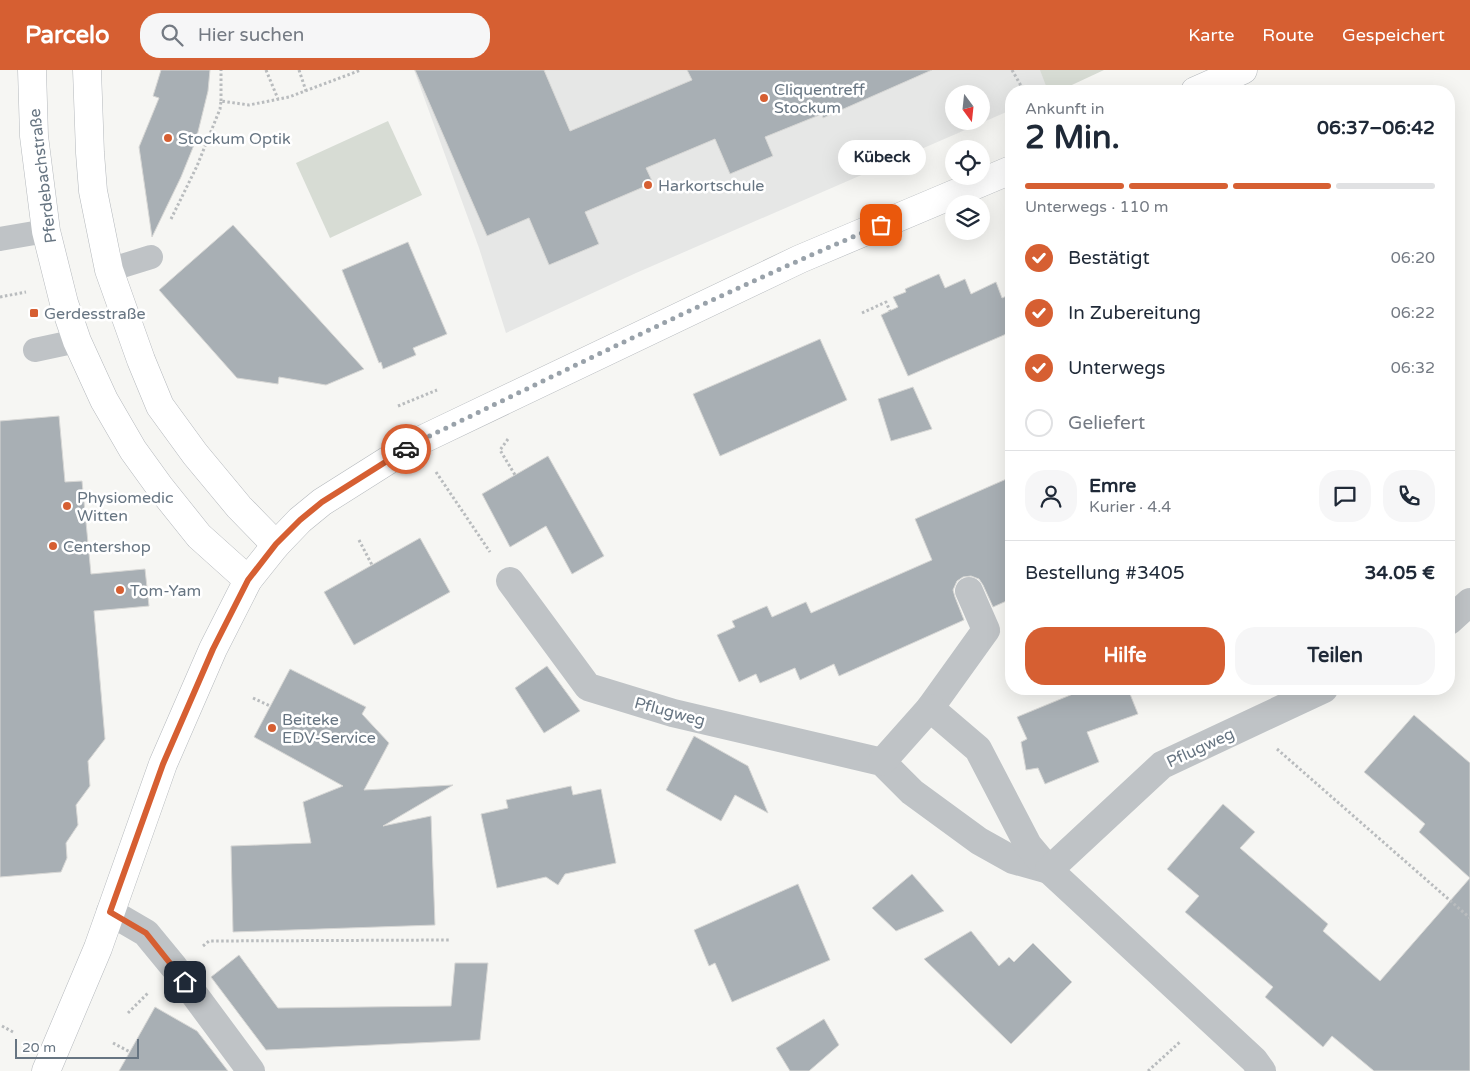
<!DOCTYPE html>
<html lang="de">
<meta charset="utf-8">
<style>
:root{--surface:#fff;--page:#f6f6f7;--text:#1f2937;--muted:#747a83;--line:#e0e1e3;--accent:#d65f32}
body{margin:0;font-family:"Varela Round",sans-serif;background:var(--page);color:var(--text);height:100vh;display:flex;flex-direction:column;font-size:19px;white-space:nowrap}
*{box-sizing:border-box;margin:0}
p{font-size:16px;color:var(--muted)}
.icon{flex:none;width:28px;height:28px;fill:none;stroke:currentColor;stroke-width:2;stroke-linecap:round;stroke-linejoin:round}
.map{position:relative;flex:1;overflow:hidden}
.drawer{position:absolute;left:1005px;top:15px;width:450px;height:610px;display:flex;flex-direction:column;background:var(--surface);border-radius:20px;box-shadow:0 5px 20px #0002}
.drawer>*{flex:none}
.needle{width:32px;rotate:165deg}
.buttons{position:absolute;left:945px;top:15px;display:grid;gap:10px}
.buttons a{display:grid;place-items:center;width:45px;height:45px;border-radius:50%;background:var(--surface);box-shadow:0 5px 20px #0002;font-size:25px}
.scale{position:absolute;left:15px;bottom:12px;width:124px;box-sizing:border-box;padding-left:5px;border:2px solid #677582;border-top:0;font-size:14px;line-height:18px;white-space:nowrap;color:#677582;-webkit-text-stroke:4px #fff;paint-order:stroke}
.pin{position:absolute;display:grid;place-items:center;width:42px;height:42px;color:#fff;margin:-21px;border-radius:10px;box-shadow:0 2px 8px #0006}
.courier{position:absolute;display:grid;place-items:center;width:50px;height:50px;margin:-25px;border:4px solid #d65f32;border-radius:50%;background:#fff;color:#222;box-shadow:0 1px 6px #0007}
.bubble{position:absolute;height:35px;border-radius:18px;background:var(--surface);box-shadow:0 5px 20px #0002;font-size:16px;font-weight:800;line-height:35px;text-align:center}
.summary em{font-style:normal;font-weight:800}
.summary div{display:flex;flex-direction:column-reverse}
.summary{display:flex;align-items:center;justify-content:space-between;height:85px;padding:0 20px}
h1{font-size:32px;font-weight:800;line-height:38px}
.bar{display:grid;grid-template-columns:repeat(4,1fr);gap:8px 5px;align-content:center;height:60px;padding:0 20px}
.bar i{height:6px;border-radius:4px;background:var(--line)}
.bar .selected{background:var(--accent)}
.bar p{grid-column:span 4}
.line{display:flex;align-items:center;gap:12px;padding:0 20px;border-top:1px solid var(--line)}
.line div{flex:1}
.round{display:grid;place-items:center;flex:none;width:52px;height:52px;border-radius:20px;background:var(--page)}
ol{padding:0 20px;list-style:none}
li{display:flex;align-items:center;gap:15px;height:55px}
li p{margin-inline-start:auto}
li .icon{padding:5px;border-radius:50%;background:var(--accent);color:#fff;stroke-width:4}
li:last-child{color:var(--muted)}
li i{width:28px;height:28px;border:2px solid var(--line);border-radius:50%}
.button{display:flex;gap:10px;margin-top:auto;padding:10px 20px}
.button a{flex:1;height:58px;border-radius:20px;background:var(--accent);color:#fff;font-size:20px;font-weight:800;line-height:58px;text-align:center}
.button a+a{background:var(--page);color:var(--text)}
header{display:flex;align-items:center;gap:30px;box-sizing:border-box;height:70px;padding:0 25px;background:var(--accent);color:#fff}
header strong{font-size:24px}
nav{display:flex;gap:28px;margin-inline-start:auto;font-size:18px}
.search{width:350px;height:45px;background:var(--page);display:flex;align-items:center;gap:12px;box-sizing:border-box;padding:0 18px;border-radius:20px;color:var(--muted);font-size:19px}
.map>svg:first-child{display:block}
</style>
<header>
<strong>Parcelo</strong>
<div class="search"><svg class="icon" aria-label="search" viewBox="0 0 24 24"><circle cx="10" cy="10" r="6"/><path d="M15 15l6 6"/></svg>Hier suchen</div>
<nav><a>Karte</a><a>Route</a><a>Gespeichert</a></nav>
</header>
<div class="map">
<svg width="1470" height="1001" viewBox="0 0 1470 1001">
<rect width="100%" height="100%" fill="#f6f6f3"/>
<path fill="#e6e7e6" fill-rule="evenodd" d="M414,0H1103L1055,21H1011V40L636,203L506,263L479,178ZM954,24H981V51H954Z"/>
<g fill="#d7dcd4">
<polygon points="1040,0 1104,0 1059,21 1048,21"/>
<polygon points="388,51 422,125 330,168 296,93"/>
</g>
<g fill="#a8afb4" stroke="#d7d7d5">
<polygon points="161,0 210,0 208,21 196,70 181,107 152,167 139,77 159,28 153,26"/>
<polygon points="415,0 544,0 570,61 692,10 687,0 932,0 823,48 822,44 765,67 773,86 730,104 715,69 646,98 653,113 585,142 599,174 549,195 529,148 487,166"/>
<polygon points="233,155 364,299 326,315 279,307 278,314 237,308 159,220"/>
<polygon points="408,172 447,264 413,278 416,285 383,299 381,292 379,293 342,200"/>
<polygon points="939,204 945,218 965,209 971,224 996,212 1002,228 1011,224 1011,262 908,306 881,245 898,237 893,227 906,222 905,219"/>
<polygon points="820,269 847,330 720,386 693,324"/>
<polygon points="913,317 932,359 891,371 878,329"/>
<polygon points="59,346 65,412 82,411 91,504 145,499 149,536 94,541 105,669 88,691 90,716 76,735 78,755 66,773 67,788 61,802 0,807 0,351"/>
<polygon points="548,386 604,486 572,504 546,456 510,477 482,424"/>
<polygon points="1011,407 1011,529 993,537 983,515 979,509 971,506 963,507 957,511 953,520 955,527 964,550 839,606 834,594 800,610 795,598 760,613 756,604 739,612 717,565 735,557 732,551 767,536 772,547 806,532 811,543 932,490 915,449"/>
<polygon points="420,468 450,522 354,575 324,522"/>
<polygon points="547,596 580,641 544,663 515,618"/>
<polygon points="290,599 366,637 362,644 389,673 364,720 453,715 383,756 431,746 435,855 233,862 231,776 311,773 303,732 343,716 254,667"/>
<polygon points="1085,619 1128,619 1138,644 1087,662 1099,692 1045,714 1038,698 1026,700 1021,672 1027,669 1017,647"/>
<polygon points="1414,645 1470,693 1470,1001 1374,1001 1332,966 1323,977 1265,927 1273,917 1185,842 1199,826 1167,799 1223,734 1255,762 1240,778 1328,854 1323,861 1380,911 1470,808 1419,762 1425,754 1364,702"/>
<polygon points="694,666 748,696 768,743 735,725 721,751 666,720"/>
<polygon points="571,716 573,725 601,719 616,793 565,804 558,815 546,807 497,818 481,744 508,738 506,730"/>
<polygon points="912,804 944,841 896,861 872,838"/>
<polygon points="798,814 830,890 732,932 715,893 709,896 694,860"/>
<polygon points="971,861 999,896 1009,887 1014,892 1033,873 1072,912 1011,974 924,889"/>
<polygon points="239,885 278,938 451,936 455,893 488,893 480,970 266,980 211,907"/>
<polygon points="155,937 197,961 228,1001 119,1001"/>
<polygon points="824,949 839,975 809,1001 790,1001 776,978"/>
</g>
<g fill="none" stroke-linecap="round" stroke-linejoin="round">
<g stroke="#b4b8bc" stroke-width="29">
<g id="secondary">
<polyline points="32,0 34,66 46,161 64,233 77,271 104,330 133,380 159,416 199,466 248,510"/>
<polyline points="87,0 90,83 93,121 109,200 141,290 160,336 195,384 239,437 276,475"/>
<polyline points="1195,21 1243,0"/>
<polyline points="46,1001 98,878 163,694 213,579 248,510 276,475 300,450 322,432 417,372 800,189 1011,100"/>
</g>
</g>
<g stroke="#b9bcbe" stroke-width="3" stroke-dasharray="2.5 2.5" stroke-linecap="butt">
<polyline points="266,0 278,29"/>
<polyline points="299,0 306,21"/>
<polyline points="1012,0 1024,21"/>
<polyline points="221,31 221,0"/>
<polyline points="171,149 197,96 220,39 221,31 249,35 289,27 361,0"/>
<polyline points="0,227 26,222"/>
<polyline points="862,243 886,232 890,241"/>
<polyline points="398,336 437,320"/>
<polyline points="508,369 500,380 515,405"/>
<polyline points="436,402 490,482"/>
<polyline points="359,470 372,495"/>
<polyline points="253,628 270,636"/>
<polyline points="1277,679 1470,848"/>
<polyline points="203,876 209,871 450,870"/>
<polyline points="128,943 149,922"/>
<polyline points="2,956 13,962"/>
<polyline points="113,973 130,982"/>
<polyline points="1148,1001 1181,971"/>
</g>
<g stroke="#bfc3c6" stroke-width="24">
<polyline points="0,169 46,161"/>
<polyline points="109,200 151,187"/>
<polyline points="35,280 77,271"/>
</g>
<g stroke="#bfc3c6" stroke-width="28">
<polyline points="510,511 588,617 673,643 882,692 912,722 979,771 1013,790 1049,800"/>
<polyline points="1449,551 1470,532"/>
<polyline points="930,638 986,560 969,521"/>
<polyline points="882,692 930,638 978,679 1028,775 1049,800"/>
<polyline points="110,842 146,863 174,897 251,1001"/>
<polyline points="1262,1001 1254,990 1049,800 1162,695 1324,619"/>
</g>
<use href="#secondary" stroke="#fff" stroke-width="28"/>
</g>
<g fill="none" stroke-linecap="round" stroke-linejoin="round">
<path stroke="#99a2aa" stroke-width="5" stroke-dasharray="0 9" d="M406,379L417,372C571,298 724,221 881,155"/>
<polyline stroke="#d65f32" stroke-width="6" points="185,912 146,863 110,842 163,694 213,579 248,510 276,474 300,450 322,432 406,379"/>
</g>
<g fill="#d65f32" stroke="#fff" stroke-width="2">
<circle cx="764" cy="28" r="5"/>
<circle cx="168" cy="68" r="5"/>
<circle cx="648" cy="115" r="5"/>
<rect x="29" y="238" width="10" height="10" rx="2.5"/>
<circle cx="67" cy="436" r="5"/>
<circle cx="53" cy="476" r="5"/>
<circle cx="120" cy="520" r="5"/>
<circle cx="272" cy="658" r="5"/>
</g>
<g text-anchor="middle" stroke-width="5" stroke-linejoin="round" paint-order="stroke">
<g font-size="16" fill="#677582" stroke="#fff" text-anchor="start">
<text x="774" y="25">Cliquentreff<tspan x="774" dy="18">Stockum</tspan></text>
<text x="178" y="74">Stockum Optik</text>
<text x="658" y="121">Harkortschule</text>
<text x="44" y="249">Gerdesstraße</text>
<text x="77" y="433">Physiomedic<tspan x="77" dy="18">Witten</tspan></text>
<text x="63" y="482">Centershop</text>
<text x="130" y="526">Tom-Yam</text>
<text x="282" y="655">Beiteke<tspan x="282" dy="18">EDV-Service</tspan></text>
</g>
<g font-size="16" fill="#677582" stroke="#fff">
<text transform="translate(42 106) rotate(-97)" y="6">Pferdebachstraße</text>
<text transform="translate(670 641) rotate(15)" y="6">Pflugweg</text>
<text transform="translate(1200 677) rotate(-25)" y="6">Pflugweg</text>
</g>
</g>
</svg>
<div class="buttons">
<a><svg class="needle" viewBox="-14 -14 28 28"><path d="M0-13l5 13h-10z" fill="#e53935"/><path d="M0 13l5-13h-10z" fill="#747a83"/></svg></a>
<a><svg class="icon" aria-label="locate" viewBox="0 0 24 24"><circle cx="12" cy="12" r="6"/><path d="M12 2v4M12 18v4M2 12h4M18 12h4"/></svg></a>
<a><svg class="icon" aria-label="layers" viewBox="0 0 24 24"><path d="M12 4l9 5-9 5-9-5zM3 14l9 5 9-5"/></svg></a>
</div>
<div class="scale">20 m</div>
<div class="pin" style="left:881px;top:155px;background:#ea580c"><svg class="icon" aria-label="bag" viewBox="0 0 24 24"><path d="M5 8h14l-1 12H6zM9 8a3 3 0 0 1 6 0"/></svg></div>
<div class="pin" style="left:185px;top:912px;background:#1f2937"><svg class="icon" aria-label="home" viewBox="0 0 24 24"><path d="M3 11l9-7 9 7M6 9v11h12V9"/></svg></div>
<div class="courier" style="left:406px;top:379px"><svg class="icon" aria-label="car" viewBox="0 0 24 24"><path d="M5 17H2v-5l4-1 3-4h7l3 4 3 1v5h-3M9 17h6M6 11h13"/><circle cx="7" cy="17" r="2"/><circle cx="17" cy="17" r="2"/></svg></div>
<div class="bubble" style="left:838px;top:70px;width:88px">Kübeck</div>
<section class="drawer">
<div class="summary"><div><h1>2 Min.</h1><p>Ankunft in</p></div><em>06:37–06:42</em></div>
<div class="bar"><i class="selected"></i><i class="selected"></i><i class="selected"></i><i></i><p>Unterwegs · 110 m</p></div>
<ol>
<li><svg class="icon" aria-label="check" viewBox="0 0 24 24"><path d="M5 12l5 5 9-10"/></svg>Bestätigt<p>06:20</p></li>
<li><svg class="icon" aria-label="check" viewBox="0 0 24 24"><path d="M5 12l5 5 9-10"/></svg>In Zubereitung<p>06:22</p></li>
<li><svg class="icon" aria-label="check" viewBox="0 0 24 24"><path d="M5 12l5 5 9-10"/></svg>Unterwegs<p>06:32</p></li>
<li><i></i>Geliefert</li>
</ol>
<div class="line" style="height:90px"><a class="round"><svg class="icon" aria-label="person" viewBox="0 0 24 24"><circle cx="12" cy="8" r="4"/><path d="M4 21q1-7 8-7t8 7"/></svg></a><div><b>Emre</b><p>Kurier · 4.4</p></div><a class="round"><svg class="icon" aria-label="chat" viewBox="0 0 24 24"><path d="M4 5h16v11H9l-5 4z"/></svg></a><a class="round"><svg class="icon" aria-label="phone" viewBox="0 0 24 24"><path d="M5 4h4l2 5-3 2q2 4 5 5l2-3 5 2v4C11 20 4 13 5 4z"/></svg></a></div>
<div class="line" style="height:65px"><div>Bestellung #3405</div><b>34.05 €</b></div>
<div class="button"><a>Hilfe</a><a>Teilen</a></div>
</section>
</div>
